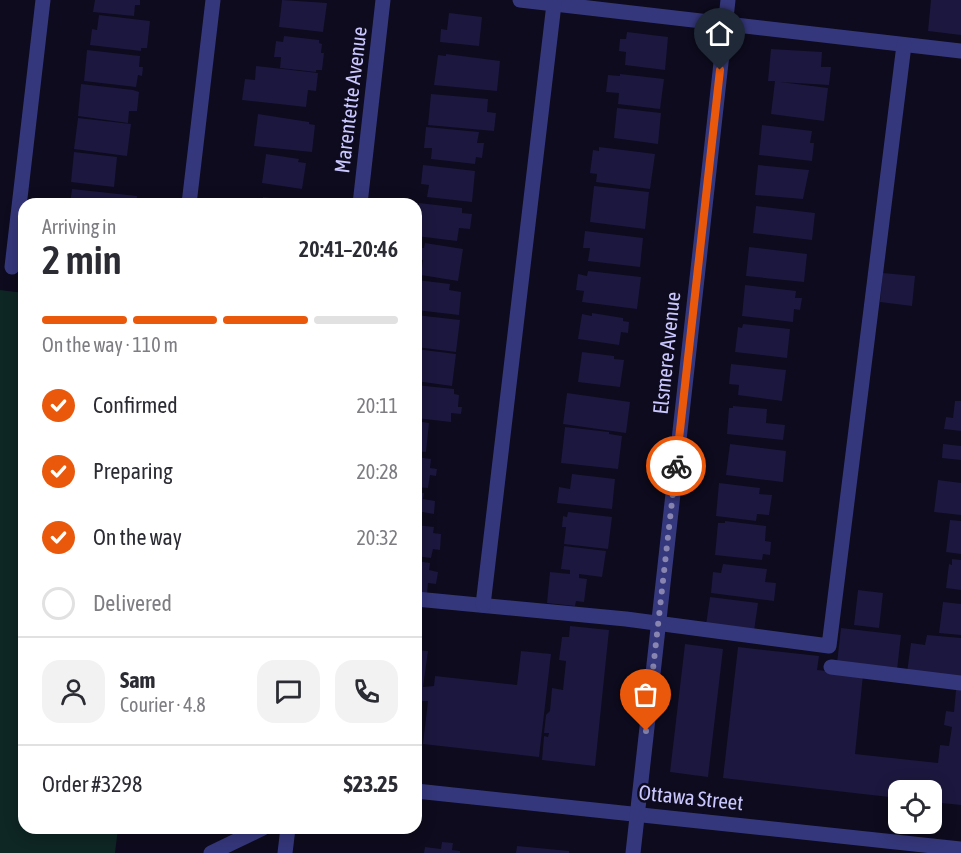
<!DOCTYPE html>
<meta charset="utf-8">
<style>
:root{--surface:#fff;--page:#f2f2f3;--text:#2b2b33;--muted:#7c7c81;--line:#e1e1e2;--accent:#ea580c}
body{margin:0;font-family:"Asap Condensed",sans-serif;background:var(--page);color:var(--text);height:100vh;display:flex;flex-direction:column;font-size:22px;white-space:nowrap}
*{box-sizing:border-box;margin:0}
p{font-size:20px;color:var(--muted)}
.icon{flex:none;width:33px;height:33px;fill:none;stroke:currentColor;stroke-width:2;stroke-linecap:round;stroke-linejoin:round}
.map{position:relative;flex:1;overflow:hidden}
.drawer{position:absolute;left:18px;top:198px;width:404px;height:636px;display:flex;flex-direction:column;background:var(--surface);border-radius:18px;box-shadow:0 3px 15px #0003}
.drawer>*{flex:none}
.buttons{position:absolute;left:888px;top:780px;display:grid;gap:12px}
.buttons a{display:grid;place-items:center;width:54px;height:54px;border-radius:12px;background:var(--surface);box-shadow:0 3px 15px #0003;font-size:30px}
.pin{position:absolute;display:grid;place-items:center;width:51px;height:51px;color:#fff;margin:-62px -26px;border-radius:50% 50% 50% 0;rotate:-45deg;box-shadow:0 0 6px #0007}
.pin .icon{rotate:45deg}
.courier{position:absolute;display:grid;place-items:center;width:60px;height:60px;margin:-30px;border:4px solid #ea580c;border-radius:50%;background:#fff;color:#222;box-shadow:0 2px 8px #0007}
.headline em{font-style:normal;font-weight:600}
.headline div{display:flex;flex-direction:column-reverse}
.headline{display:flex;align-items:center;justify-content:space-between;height:102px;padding:0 24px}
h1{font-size:39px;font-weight:600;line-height:45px}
.bar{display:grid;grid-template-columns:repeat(4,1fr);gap:9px 6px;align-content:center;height:72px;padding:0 24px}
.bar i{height:8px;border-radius:4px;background:var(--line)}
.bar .on{background:var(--accent)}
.bar p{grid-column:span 4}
.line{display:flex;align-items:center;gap:15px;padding:0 24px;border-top:2px solid var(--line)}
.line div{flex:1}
.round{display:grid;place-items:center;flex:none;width:63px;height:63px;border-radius:18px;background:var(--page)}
ol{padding:0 24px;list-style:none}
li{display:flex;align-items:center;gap:18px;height:66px}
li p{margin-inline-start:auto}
li .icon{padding:6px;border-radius:50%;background:var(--accent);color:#fff;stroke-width:4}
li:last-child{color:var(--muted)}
li i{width:33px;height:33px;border:3px solid var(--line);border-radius:50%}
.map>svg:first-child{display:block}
</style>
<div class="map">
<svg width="961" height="853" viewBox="0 0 961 853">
<rect width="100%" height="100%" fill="#0d0b1d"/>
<polygon fill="#0e2624" points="0,290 24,293 24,828 118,828 115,853 0,853"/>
<g fill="#1c173e">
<polygon points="95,0 140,0 140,5 135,5 134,16 93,12"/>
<polygon points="282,0 327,3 323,32 279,27"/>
<polygon points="931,0 961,0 961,35 928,31"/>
<polygon points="449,13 482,17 479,46 440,42 441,29 447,30"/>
<polygon points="99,15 150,21 147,48 141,48 141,51 90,45 92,29 97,30"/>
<polygon points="627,32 668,37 665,70 625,65 626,52 619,51 620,39 626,39"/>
<polygon points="284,36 319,40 319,43 322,44 321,53 324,53 322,70 316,70 316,72 280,68 281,57 274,57 276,41 283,42"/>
<polygon points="771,49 822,52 821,67 831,67 829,85 780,82 828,88 824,121 771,114 775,81 768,81"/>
<polygon points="87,50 140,56 139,67 143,67 142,76 138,75 136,87 84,81"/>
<polygon points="446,54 500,61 497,91 434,85 438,55 446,56"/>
<polygon points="256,66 318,73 316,91 308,90 306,107 242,100 245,79 255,80"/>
<polygon points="620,74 664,79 660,109 618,104 619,93 606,92 608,75 620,76"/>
<polygon points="81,84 133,90 139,92 137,111 129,111 128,123 78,116"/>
<polygon points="431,94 488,99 487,112 496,113 494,131 428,125"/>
<polygon points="617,108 661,113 658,144 614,138"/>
<polygon points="258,114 309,122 309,124 315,125 312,152 254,146"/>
<polygon points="78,118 131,124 127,156 74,149"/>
<polygon points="762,125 812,131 810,143 814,143 812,161 759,155"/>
<polygon points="426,127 479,132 477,143 484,143 482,158 476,157 475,164 431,159 432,148 424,148"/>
<polygon points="599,147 655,154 650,189 596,182 597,174 590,173 593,150 599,151"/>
<polygon points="74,152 117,157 114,187 71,182"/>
<polygon points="266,154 299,159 298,162 306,163 302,189 262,183"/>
<polygon points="423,165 475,171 472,202 427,197 429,185 421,184"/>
<polygon points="758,165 809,170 803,199 755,195"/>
<polygon points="594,186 649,192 645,229 590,222"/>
<polygon points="72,189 137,196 136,204 70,204"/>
<polygon points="263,197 300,201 308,204 263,204"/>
<polygon points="419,203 462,208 462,213 472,214 470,229 459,228 457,241 416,236"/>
<polygon points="756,206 815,213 812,240 753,233"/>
<polygon points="585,231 643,238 640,267 588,261 590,248 583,248"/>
<polygon points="425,243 463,249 458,281 421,275 423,260 416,259 418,247 424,248"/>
<polygon points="749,247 807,254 804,282 746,276"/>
<polygon points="588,271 641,277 637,309 582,302 584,291 576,290 578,274 587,276"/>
<polygon points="883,273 915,276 912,306 880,302"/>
<polygon points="417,280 450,284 449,290 461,292 459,315 416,310"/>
<polygon points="745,285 796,291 795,298 802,298 800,310 794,309 793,322 742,316"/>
<polygon points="592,313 623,318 623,321 629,322 628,333 621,332 619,345 578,339 582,314 592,316"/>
<polygon points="416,315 460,320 456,352 416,347"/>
<polygon points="743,324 790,329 787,358 735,352 738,327 742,328"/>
<polygon points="416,349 456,354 452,386 416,381"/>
<polygon points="582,352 614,356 614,359 624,360 620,387 578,382"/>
<polygon points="731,364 786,370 782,401 738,395 739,385 729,384"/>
<polygon points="416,385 454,389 454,394 459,395 458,407 462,407 461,414 451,413 451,422 416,418"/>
<polygon points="567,393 630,402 626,433 563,424"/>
<polygon points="955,401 961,401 961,431 944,429 946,417 953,418"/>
<polygon points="733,406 767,409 766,423 785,425 783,440 727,434 729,408 733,408"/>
<polygon points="416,421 429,423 426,452 416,451"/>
<polygon points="565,427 609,432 609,434 622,436 618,469 561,463"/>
<polygon points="730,444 786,451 783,482 726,475"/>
<polygon points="943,444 961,446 961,460 942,458"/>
<polygon points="416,457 431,459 430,468 437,469 436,476 430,475 428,488 416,487"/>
<polygon points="572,474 615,479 612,509 557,503 559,487 570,489"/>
<polygon points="938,480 961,483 961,515 934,512"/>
<polygon points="719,483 760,488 759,494 772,495 769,515 757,514 756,521 716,516"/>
<polygon points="416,493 424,493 423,499 435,501 434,514 422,512 421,523 416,523"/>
<polygon points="568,512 612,517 608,549 564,544 566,527 562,527 563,516 567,517"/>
<polygon points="950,520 961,521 961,554 946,552"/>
<polygon points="725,521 766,526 765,541 771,542 770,555 763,554 762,560 715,555 718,523 725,523"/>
<polygon points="416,525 434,527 433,533 441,534 440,550 433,549 431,558 416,556"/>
<polygon points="564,546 606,551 602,577 579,574 579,578 587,579 584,602 576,601 575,606 547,603 550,572 570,574 570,570 561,569"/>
<polygon points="952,559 961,560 961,590 946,588 949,564 952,565"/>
<polygon points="416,561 430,563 429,570 438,572 436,584 428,583 427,594 416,592"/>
<polygon points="723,564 767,569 765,582 776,583 774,601 711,593 713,572 721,573"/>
<polygon points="858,590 883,593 879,628 854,625"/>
<polygon points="710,597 758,603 754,631 706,625"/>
<polygon points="943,602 961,604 961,635 939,633"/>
<polygon points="570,626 609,630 595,766 542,760 544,736 548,737 549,733 544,733 546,715 550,711 552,688 563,690 566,661 559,660 562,637 569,637"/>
<polygon points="841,628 901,635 897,670 837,663"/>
<polygon points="927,635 961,638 961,678 907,673 911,643 925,645"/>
<polygon points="416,642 418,643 417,650 428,651 423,687 434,686 435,676 517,685 521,651 551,654 539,757 423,744 428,701 422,701 417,746 416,746"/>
<polygon points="685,644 723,649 708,777 670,772"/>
<polygon points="738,647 819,656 817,670 863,675 855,754 938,763 940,745 949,746 952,727 944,725 946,711 954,712 956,690 961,690 961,805 932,802 932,790 898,790 898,798 723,778"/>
<polygon points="442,842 453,843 452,850 460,851 460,853 424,853 425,847 441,849"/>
<polygon points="517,846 569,851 569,853 516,853"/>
</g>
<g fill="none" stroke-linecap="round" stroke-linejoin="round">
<g stroke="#35377c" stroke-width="15">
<polyline points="520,0 961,51"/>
<polyline points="189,204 213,0"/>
<polyline points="360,204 383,0"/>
<polyline points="12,267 43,0"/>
<polyline points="416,599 626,619 829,646 904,45"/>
<polyline points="483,605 554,4"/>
<polyline points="831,667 961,683"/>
<polyline points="416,791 961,849"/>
<polyline points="211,853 263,828"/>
<polyline points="285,853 288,828"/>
<polyline points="633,853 728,0"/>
</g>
</g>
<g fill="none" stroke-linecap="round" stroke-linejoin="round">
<polyline stroke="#8885b0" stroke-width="6" stroke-dasharray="0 10.8" points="646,731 676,466"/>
<polyline stroke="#ea580c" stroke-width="8" points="676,466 720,70"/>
</g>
<g text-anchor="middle" stroke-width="5" stroke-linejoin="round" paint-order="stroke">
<g font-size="21" fill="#cac7ff" stroke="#0d0b1d">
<text transform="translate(351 100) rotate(-83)" y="7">Marentette Avenue</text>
<text transform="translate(667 353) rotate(-84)" y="7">Elsmere Avenue</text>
<text transform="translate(691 798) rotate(6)" y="7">Ottawa Street</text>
</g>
</g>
</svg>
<div class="buttons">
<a><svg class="icon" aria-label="locate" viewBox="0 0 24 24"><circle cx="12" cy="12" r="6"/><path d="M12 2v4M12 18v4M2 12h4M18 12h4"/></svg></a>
</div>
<div class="pin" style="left:646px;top:731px;background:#ea580c"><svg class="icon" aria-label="bag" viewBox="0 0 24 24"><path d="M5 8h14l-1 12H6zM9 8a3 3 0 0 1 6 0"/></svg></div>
<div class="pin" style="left:720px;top:70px;background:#1f2937"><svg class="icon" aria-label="home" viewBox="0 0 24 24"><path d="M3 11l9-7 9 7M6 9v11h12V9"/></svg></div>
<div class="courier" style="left:676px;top:466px"><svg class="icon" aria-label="bike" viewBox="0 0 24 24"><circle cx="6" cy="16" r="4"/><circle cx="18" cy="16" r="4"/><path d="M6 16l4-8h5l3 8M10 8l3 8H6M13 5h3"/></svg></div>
<section class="drawer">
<div class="headline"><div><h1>2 min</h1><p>Arriving in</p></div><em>20:41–20:46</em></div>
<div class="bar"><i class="on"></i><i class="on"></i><i class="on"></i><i></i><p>On the way · 110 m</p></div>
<ol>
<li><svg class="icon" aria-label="check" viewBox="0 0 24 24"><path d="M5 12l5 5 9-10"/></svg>Confirmed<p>20:11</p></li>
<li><svg class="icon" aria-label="check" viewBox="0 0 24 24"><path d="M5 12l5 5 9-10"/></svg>Preparing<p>20:28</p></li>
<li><svg class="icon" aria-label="check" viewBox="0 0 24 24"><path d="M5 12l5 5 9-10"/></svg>On the way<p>20:32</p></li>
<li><i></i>Delivered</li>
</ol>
<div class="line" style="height:108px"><a class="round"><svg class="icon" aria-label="person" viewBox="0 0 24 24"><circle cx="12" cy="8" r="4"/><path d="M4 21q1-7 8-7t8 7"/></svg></a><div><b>Sam</b><p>Courier · 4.8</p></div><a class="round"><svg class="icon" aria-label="chat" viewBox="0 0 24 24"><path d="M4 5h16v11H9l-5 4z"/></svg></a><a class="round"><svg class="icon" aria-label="phone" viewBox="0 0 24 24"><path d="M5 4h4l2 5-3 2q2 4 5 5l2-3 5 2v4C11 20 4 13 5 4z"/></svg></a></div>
<div class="line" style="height:78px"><div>Order #3298</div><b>$23.25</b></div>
</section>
</div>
